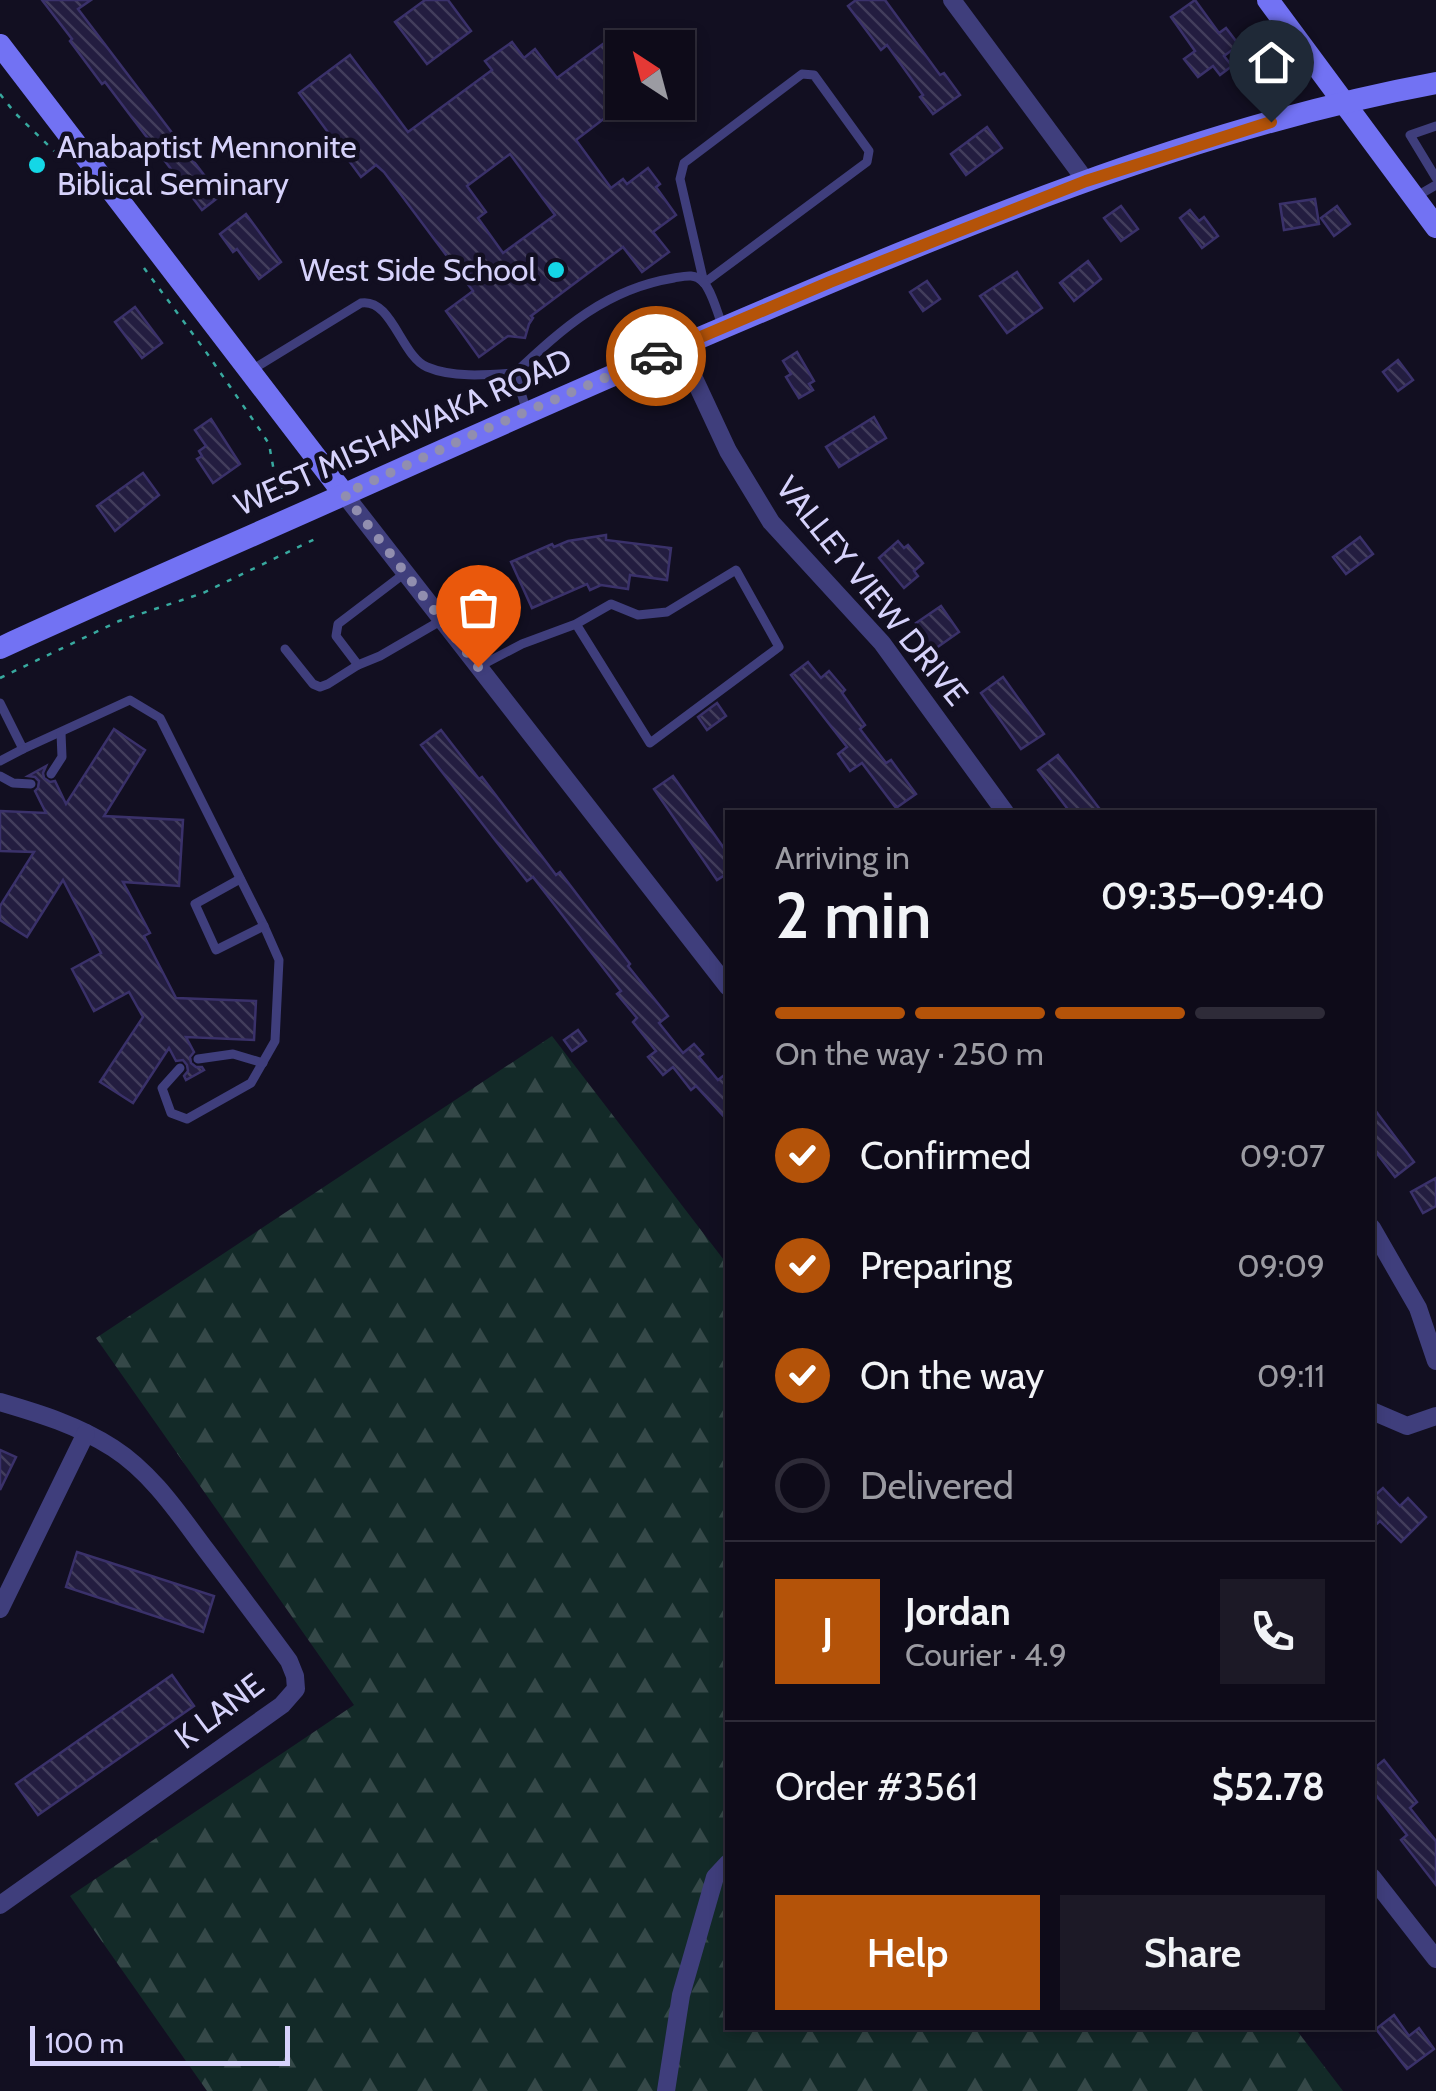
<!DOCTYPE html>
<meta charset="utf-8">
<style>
:root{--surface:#0e0b19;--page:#1c1926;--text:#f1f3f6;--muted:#9b9ba2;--line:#2e2b38;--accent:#b45309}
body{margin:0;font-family:Cabin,sans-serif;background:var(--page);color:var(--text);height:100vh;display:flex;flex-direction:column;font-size:38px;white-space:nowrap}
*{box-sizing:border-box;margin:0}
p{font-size:32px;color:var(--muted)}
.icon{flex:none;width:55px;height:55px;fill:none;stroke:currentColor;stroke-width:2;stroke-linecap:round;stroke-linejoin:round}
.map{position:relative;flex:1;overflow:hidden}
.details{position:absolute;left:725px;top:810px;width:650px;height:1220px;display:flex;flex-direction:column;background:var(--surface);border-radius:0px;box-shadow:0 5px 15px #0003,0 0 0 2px var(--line)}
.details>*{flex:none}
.needle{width:65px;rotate:324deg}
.tools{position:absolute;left:605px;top:30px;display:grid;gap:20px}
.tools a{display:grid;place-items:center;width:90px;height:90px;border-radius:0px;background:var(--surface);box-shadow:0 5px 15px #0003,0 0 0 2px var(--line);font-size:50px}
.scale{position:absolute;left:30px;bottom:25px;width:260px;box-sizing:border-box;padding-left:10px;border:5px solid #d6d2fb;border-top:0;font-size:28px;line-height:35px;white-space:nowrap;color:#d6d2fb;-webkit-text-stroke:8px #120f21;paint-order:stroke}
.pin{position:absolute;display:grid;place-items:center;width:85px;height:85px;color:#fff;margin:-102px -42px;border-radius:50% 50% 50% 0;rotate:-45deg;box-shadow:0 0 10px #0007}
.pin .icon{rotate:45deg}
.courier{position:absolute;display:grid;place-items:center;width:100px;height:100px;margin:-50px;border:8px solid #b45309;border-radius:50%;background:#fff;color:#222;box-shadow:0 2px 12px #0007}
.headline em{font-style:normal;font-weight:600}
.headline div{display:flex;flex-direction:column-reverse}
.headline{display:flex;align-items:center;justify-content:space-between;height:170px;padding:0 50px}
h1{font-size:65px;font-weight:600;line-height:75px}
.bar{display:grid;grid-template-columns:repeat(4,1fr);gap:15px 10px;align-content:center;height:120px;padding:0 50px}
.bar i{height:12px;border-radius:8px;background:var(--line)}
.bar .on{background:var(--accent)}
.bar p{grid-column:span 4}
.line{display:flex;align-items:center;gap:25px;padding:0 50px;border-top:2px solid var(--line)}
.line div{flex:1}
.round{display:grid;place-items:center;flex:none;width:105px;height:105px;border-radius:0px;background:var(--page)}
ol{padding:0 50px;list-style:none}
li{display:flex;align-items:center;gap:30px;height:110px}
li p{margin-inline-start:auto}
li .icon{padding:10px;border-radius:50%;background:var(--accent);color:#fff;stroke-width:4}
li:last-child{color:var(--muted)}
li i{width:55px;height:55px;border:5px solid var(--line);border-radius:50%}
.primary-button{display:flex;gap:20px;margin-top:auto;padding:20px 50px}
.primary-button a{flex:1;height:115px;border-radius:0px;background:var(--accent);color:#fff;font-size:40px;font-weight:600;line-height:115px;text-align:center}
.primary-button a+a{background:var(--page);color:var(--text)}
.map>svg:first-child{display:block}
</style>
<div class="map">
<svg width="1436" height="2091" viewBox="0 0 1436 2091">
<defs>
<pattern id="forest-firs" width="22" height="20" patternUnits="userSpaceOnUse" patternTransform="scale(2.5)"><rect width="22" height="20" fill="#132a28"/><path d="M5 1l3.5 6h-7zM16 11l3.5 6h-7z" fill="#354848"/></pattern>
<pattern id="building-back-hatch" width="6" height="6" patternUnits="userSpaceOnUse" patternTransform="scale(2.5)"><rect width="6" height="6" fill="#231d40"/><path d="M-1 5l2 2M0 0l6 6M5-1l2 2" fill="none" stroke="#423d5c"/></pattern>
</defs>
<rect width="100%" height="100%" fill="#120f21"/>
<polygon fill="url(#forest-firs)" points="552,1036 727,1264 728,2028 1295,2028 1343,2091 207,2091 70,1896 354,1705 96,1338"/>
<g fill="url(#building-back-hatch)" stroke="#3a316a" stroke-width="2.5" fill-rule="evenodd">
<polygon points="42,0 91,0 78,9 220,196 202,210 105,82 102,84 70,41 72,39"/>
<polygon points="425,0 448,0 471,31 427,64 395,22"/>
<polygon points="856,0 885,0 940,75 944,73 960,95 933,114 920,97 923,95 887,45 881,50 848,6"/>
<polygon points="1195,0 1219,33 1226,28 1239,45 1224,56 1232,66 1220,75 1213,66 1198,77 1184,59 1195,51 1171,17"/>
<path d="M607,41L615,52L622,46V105L576,140L611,188L623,179L627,184L648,168L660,184L656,187L676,215L653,232L669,252L642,272L623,247L531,316L533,318L529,324L525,338L508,336L479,357L446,311L473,291L384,172L376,165L361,177L299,93L350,55L408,132L492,70L485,61L512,42L524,58L535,49L557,78ZM510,154L555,215L503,253L478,218L486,212L467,186Z"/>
<polygon points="987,127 1002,148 966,175 951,154"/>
<polygon points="1315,199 1319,224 1284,230 1280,204"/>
<polygon points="1121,206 1138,229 1121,241 1104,218"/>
<polygon points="1337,206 1350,224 1334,236 1321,218"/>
<polygon points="1190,210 1199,221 1204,217 1218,236 1202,248 1180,218"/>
<polygon points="246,214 281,262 259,279 237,249 233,252 220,234"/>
<polygon points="1088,261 1101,279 1074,301 1060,283"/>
<polygon points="1017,272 1042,308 1007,333 980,296"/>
<polygon points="927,281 940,299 923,311 910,292"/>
<polygon points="135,307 162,343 142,358 115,322"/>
<polygon points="797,352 814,381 809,384 813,390 799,398 786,377 791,374 783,361"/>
<polygon points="1398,360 1413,380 1398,391 1383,372"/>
<polygon points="874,417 886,438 839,467 826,447"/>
<polygon points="211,419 240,464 213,483 197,459 202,456 199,451 206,446 195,430"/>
<polygon points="143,473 159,495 115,531 97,506"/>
<polygon points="606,535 606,540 671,548 667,580 630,575 628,589 601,585 590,590 587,584 532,608 511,562 552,544 554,547 568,541"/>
<polygon points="1360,537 1373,554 1346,574 1333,557"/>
<polygon points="898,541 904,548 908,545 923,563 914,571 918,576 904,588 879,558"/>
<polygon points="941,606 959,632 932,651 921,635 923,633 916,623"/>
<polygon points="808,662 821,678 829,671 845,690 842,693 865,725 860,729 886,763 891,760 916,794 896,808 862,763 850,771 838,754 847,747 791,675"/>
<polygon points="1003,677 1044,734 1021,749 981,693"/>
<polygon points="717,703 726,716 707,730 698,717"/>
<polygon points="114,729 145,750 104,816 183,820 179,886 123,882 150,933 144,936 176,998 256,1001 254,1040 186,1037 194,1052 190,1057 191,1063 196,1067 202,1067 204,1070 186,1080 184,1076 188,1071 187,1065 183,1060 176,1061 169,1048 133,1103 100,1082 143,1017 129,992 94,1011 72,969 101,953 63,880 27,937 0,920 0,906 34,852 0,851 0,811 46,813 35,791 38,788 39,781 35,777 28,776 46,766 43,773 44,778 50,782 55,781 66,804"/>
<polygon points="441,730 479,779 482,777 556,875 560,872 630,964 628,966 668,1016 659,1023 683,1053 694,1044 703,1054 699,1057 718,1080 728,1072 728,1121 696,1086 691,1090 673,1067 663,1075 648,1057 656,1051 633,1022 637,1018 617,994 621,991 533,877 527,881 421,745"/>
<polygon points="1058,755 1089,795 1102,812 1070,812 1038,770"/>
<polygon points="673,776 728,854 728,873 717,880 654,789"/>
<polygon points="578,1030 586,1041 572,1051 564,1040"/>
<polygon points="1372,1106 1414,1162 1395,1177 1372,1147"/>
<polygon points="1436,1178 1436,1206 1423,1213 1411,1192"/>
<polygon points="0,1450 16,1457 0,1490"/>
<polygon points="1383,1488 1400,1506 1408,1498 1426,1517 1401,1542 1380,1521 1372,1528 1372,1498"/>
<polygon points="77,1552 214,1596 203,1632 66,1587"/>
<polygon points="172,1675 194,1706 38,1815 16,1784"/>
<polygon points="1384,1760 1417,1802 1410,1808 1436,1841 1436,1885 1401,1840 1407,1835 1372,1790 1372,1770"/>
<polygon points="1394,2015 1409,2036 1419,2028 1434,2049 1407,2069 1376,2029"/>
</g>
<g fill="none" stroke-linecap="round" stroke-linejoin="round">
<g stroke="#38a99f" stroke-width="2.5" stroke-dasharray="5 8" stroke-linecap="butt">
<polyline points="0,94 15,113 54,151"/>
<polyline points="144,268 204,349 260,430 269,444 275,477 284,490"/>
<polyline points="0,678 119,621 203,593 315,539"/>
</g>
<g stroke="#3f3e7c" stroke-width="9">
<polygon points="802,74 814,75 869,151 867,162 704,283 680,179 684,163"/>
<polyline points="1436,126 1410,135 1436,178"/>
<polyline points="1417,196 1436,185"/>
<path d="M250,371L361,303C392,298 401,356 427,367C453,378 487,375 515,373"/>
<path d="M527,412L515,373C563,328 606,289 674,278C685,276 695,273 703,282C711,289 718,314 722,325"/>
<polyline points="405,573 338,624 336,636 358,665 380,656 442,620"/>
<polyline points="285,649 313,684 320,687 328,684 358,665"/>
<polyline points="478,667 522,644 576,624 611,604 638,615 667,612 736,570 779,647 650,743 576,624"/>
<polyline points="0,703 23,749 130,700 160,718 264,926 279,960 275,1041 251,1083 187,1119 171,1113 162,1088 180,1068"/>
<polyline points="0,761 23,749"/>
<polyline points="51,774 62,757 61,733"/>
<polyline points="0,776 13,783 31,784"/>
<polyline points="240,879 195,904 216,950 264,926"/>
<polyline points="198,1059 233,1054 263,1063"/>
</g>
<g stroke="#3f3e7c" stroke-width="18">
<polyline points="952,0 1086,181"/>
<polyline points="679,346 728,451 771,522 882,643 1005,812"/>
<polyline points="344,494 728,987"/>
<polyline points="1372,1228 1418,1308 1436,1361"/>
<path d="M0,1402C41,1414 77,1425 113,1448C152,1473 179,1514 206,1550C234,1587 262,1624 289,1661L295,1676L296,1689L282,1705L0,1905"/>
<polyline points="1372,1411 1407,1426 1436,1416"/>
<polyline points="0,1609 86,1433"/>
<polyline points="1372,1877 1436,1959"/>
<polyline points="666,2091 681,1995 715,1877 728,1863"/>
</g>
<g stroke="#7272f3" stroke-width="22">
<polyline points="1268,0 1436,227"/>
<polyline points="0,45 344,494"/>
<path d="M0,648C113,596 227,547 341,496C468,439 596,382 725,327C952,230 1192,128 1436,83"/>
</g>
</g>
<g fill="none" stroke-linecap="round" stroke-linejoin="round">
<polyline stroke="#918eaf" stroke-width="10" stroke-dasharray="0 18" points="478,667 344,494 479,432 656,356"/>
<polyline stroke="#b45309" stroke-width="12" points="656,356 830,282 1086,181 1271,122"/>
</g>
<g fill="#14d7e6" stroke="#120f21" stroke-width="4">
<circle cx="37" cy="165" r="10"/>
<circle cx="556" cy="270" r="10"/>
</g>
<g text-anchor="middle" stroke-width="9" stroke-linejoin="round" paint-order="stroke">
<g font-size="32" fill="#d6d2fb" stroke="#120f21" text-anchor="start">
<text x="57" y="158">Anabaptist Mennonite<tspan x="57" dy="37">Biblical Seminary</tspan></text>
<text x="536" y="281" text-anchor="end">West Side School</text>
</g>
<g font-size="32" fill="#d6d2fb" stroke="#120f21">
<text transform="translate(403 432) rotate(-24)" y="11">WEST MISHAWAKA ROAD</text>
<text transform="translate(872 591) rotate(51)" y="11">VALLEY VIEW DRIVE</text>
<text transform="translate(219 1711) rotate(-37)" y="11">K LANE</text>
</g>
</g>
</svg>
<div class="tools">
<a><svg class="needle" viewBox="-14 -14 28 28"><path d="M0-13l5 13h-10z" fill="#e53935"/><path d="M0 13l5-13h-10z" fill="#9b9ba2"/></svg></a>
</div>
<div class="scale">100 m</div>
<div class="pin" style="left:478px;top:667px;background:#ea580c"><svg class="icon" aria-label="bag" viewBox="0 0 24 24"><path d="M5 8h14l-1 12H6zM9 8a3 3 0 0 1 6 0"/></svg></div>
<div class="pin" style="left:1271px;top:122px;background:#1f2937"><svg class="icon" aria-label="home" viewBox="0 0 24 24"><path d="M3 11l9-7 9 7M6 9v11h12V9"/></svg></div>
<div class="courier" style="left:656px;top:356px"><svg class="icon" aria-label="car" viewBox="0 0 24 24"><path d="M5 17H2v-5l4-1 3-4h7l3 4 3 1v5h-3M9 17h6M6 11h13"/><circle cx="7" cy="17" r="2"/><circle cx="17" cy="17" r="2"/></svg></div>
<section class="details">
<div class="headline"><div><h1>2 min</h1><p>Arriving in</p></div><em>09:35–09:40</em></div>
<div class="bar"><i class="on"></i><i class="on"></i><i class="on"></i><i></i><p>On the way · 250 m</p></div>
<ol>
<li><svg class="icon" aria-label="check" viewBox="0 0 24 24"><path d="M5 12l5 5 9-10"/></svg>Confirmed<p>09:07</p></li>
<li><svg class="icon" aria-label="check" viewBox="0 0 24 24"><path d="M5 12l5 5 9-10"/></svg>Preparing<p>09:09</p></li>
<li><svg class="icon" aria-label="check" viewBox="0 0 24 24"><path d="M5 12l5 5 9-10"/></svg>On the way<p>09:11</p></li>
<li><i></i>Delivered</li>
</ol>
<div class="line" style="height:180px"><b class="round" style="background:var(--accent);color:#fff">J</b><div><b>Jordan</b><p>Courier · 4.9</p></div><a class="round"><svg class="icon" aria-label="phone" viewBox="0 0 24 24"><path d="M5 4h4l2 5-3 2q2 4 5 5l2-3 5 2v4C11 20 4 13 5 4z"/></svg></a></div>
<div class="line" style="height:130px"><div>Order #3561</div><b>$52.78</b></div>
<div class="primary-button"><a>Help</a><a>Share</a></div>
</section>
</div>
